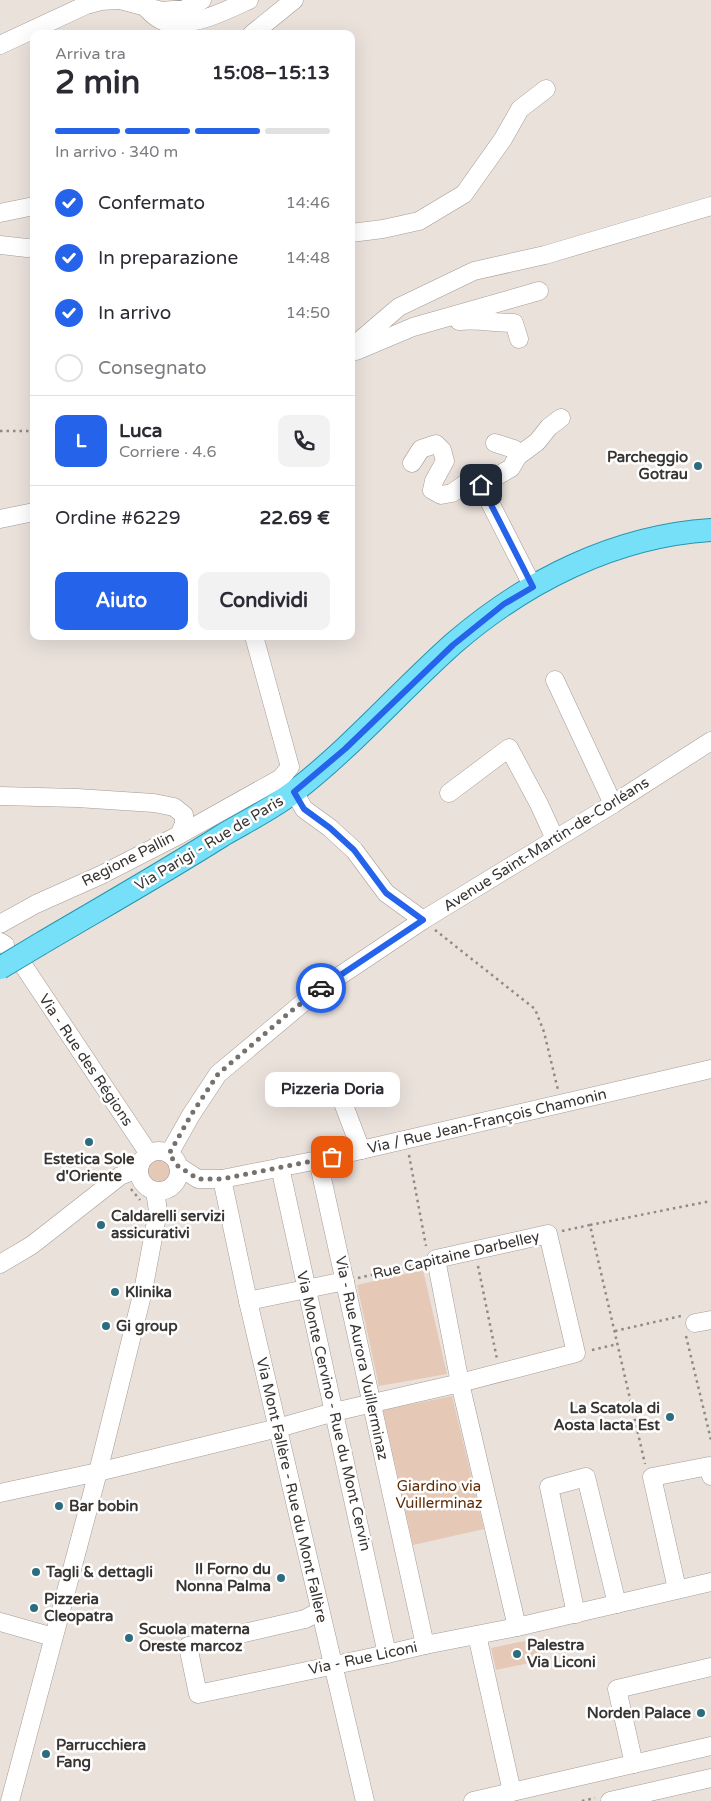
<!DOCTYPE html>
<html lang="it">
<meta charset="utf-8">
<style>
:root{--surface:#fff;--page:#f2f2f3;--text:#2b2b33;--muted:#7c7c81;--line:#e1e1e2;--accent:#2563eb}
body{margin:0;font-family:"Varela Round",sans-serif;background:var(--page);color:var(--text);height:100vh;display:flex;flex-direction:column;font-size:19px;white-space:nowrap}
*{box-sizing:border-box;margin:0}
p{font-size:16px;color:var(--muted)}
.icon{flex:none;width:28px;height:28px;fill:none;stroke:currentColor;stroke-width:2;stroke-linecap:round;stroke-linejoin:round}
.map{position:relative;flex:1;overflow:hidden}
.panel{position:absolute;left:30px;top:30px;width:325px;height:610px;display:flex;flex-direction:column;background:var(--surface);border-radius:10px;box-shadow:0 5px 20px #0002}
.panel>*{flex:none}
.pin{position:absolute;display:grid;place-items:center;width:42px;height:42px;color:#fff;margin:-21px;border-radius:10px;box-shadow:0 2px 8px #0006}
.courier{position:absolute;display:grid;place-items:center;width:50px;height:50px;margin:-25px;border:4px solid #2563eb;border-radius:50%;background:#fff;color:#222;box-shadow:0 1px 6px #0007}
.bubble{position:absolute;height:35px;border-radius:10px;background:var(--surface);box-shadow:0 5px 20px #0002;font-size:16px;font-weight:700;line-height:35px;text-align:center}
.head em{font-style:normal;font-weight:700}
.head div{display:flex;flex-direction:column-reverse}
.head{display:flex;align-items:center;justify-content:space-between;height:85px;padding:0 25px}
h1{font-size:32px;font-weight:700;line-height:38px}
.bar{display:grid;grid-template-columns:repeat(4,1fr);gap:8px 5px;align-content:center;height:60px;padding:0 25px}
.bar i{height:6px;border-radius:4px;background:var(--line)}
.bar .active{background:var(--accent)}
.bar p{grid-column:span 4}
.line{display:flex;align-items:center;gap:12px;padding:0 25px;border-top:1px solid var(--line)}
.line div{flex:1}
.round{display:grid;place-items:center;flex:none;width:52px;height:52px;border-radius:10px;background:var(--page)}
ol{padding:0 25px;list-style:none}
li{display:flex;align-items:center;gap:15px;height:55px}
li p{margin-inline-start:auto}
li .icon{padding:5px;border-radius:50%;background:var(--accent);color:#fff;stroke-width:4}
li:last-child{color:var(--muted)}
li i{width:28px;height:28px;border:2px solid var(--line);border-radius:50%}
.cta{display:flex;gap:10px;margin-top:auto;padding:10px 25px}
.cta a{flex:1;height:58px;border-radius:10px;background:var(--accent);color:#fff;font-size:20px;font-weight:700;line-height:58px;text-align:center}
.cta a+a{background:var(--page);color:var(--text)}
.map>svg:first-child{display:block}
</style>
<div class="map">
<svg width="711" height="1801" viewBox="0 0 711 1801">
<rect width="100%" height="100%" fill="#eae1db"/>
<g fill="#e6c8b6">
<circle cx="159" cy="1171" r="13"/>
<polygon points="423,1270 447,1374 379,1386 357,1285"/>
<polygon points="452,1396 484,1529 413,1545 383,1410"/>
<polygon points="538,1638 543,1660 496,1670 491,1648"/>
</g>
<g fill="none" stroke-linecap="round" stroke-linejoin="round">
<g stroke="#a49b96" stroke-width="19">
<g id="minor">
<polyline points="120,0 162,11 185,9 202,0"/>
<path d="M144,6C151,13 159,22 170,23C198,25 225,11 249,0"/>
<polyline points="252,34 294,0"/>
<polyline points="0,45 86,5 101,1 116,0"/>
<polyline points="0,213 34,206"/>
<polyline points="351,233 383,229 419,221 464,194 503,139 520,109 546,89"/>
<polyline points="0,245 27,248 34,247"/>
<path d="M459,321C478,319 495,323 514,323L519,339"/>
<polyline points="351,348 399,307 474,271 545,255 711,206"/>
<polyline points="356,351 413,327 539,291"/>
<polyline points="518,456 537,442 549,427 561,418"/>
<polyline points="412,463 421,449 436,444 442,450 445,461 434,481 432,490 441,495 452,493 465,484 481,485 533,587"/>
<polyline points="481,485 511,468 518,456 514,449 495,443"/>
<polyline points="0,519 34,512"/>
<polyline points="555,680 613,804"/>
<polyline points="294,792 304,809 330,828 354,850 386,893 423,920"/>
<polyline points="449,793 509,748 539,804 555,839"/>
<polyline points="0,796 77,798 154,803 174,807 184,815 184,824 179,835 101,875 36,904 0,924"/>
<polyline points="179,835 281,778 290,767 254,636"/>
<polyline points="0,942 5,945"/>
<polyline points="23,965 149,1154"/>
<polyline points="323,1082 340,1095 361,1150"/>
<circle cx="159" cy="1171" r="20"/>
<polyline points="169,1154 191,1115 218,1074 317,991 423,920 613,804 711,741"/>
<polyline points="318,1160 425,1645"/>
<polyline points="178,1166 198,1179 222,1179 318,1160 711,1069"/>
<polyline points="280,1167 387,1654"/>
<polyline points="222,1179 248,1301 365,1801"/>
<polyline points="0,1264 32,1245 120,1176 130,1172 140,1165"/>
<polyline points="248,1301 345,1281"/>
<polyline points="695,1323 711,1320"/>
<polyline points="0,1493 98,1472 278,1428 334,1412 460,1383 576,1353 548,1234 436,1259 460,1383 517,1627"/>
<polyline points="677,1589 652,1477 709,1466 711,1476"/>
<polyline points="320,1611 305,1619 188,1646 198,1694 387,1654 425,1645 517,1627 711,1582"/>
<polyline points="576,1614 549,1487 586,1477 617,1604"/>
<polyline points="0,1622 53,1637"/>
<polyline points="477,1635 512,1792"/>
<polyline points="634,1764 617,1689 711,1667"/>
<polyline points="10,1801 98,1472 143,1291 158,1211 155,1191"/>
<polyline points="473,1801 711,1746"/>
<polyline points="610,1801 711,1778"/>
</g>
</g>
<g stroke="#2496b0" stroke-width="24">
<path id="major" d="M40,944C101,908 163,873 223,835C247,821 273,808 295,791C353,746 400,691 454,643C526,581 615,536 711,530"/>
</g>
<g stroke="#908985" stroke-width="2.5" stroke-dasharray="2.5 4" stroke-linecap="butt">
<polyline points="0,431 34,431"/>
<polyline points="435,930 535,1009 544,1032 558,1090"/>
<polyline points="409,1155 426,1246"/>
<polyline points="131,1189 140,1200"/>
<polyline points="590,1225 711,1201"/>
<polyline points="562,1231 590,1225 645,1464"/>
<polyline points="478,1266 497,1359"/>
<polyline points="358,1278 421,1264"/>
<polyline points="615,1331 681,1316"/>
<polyline points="686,1336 711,1440"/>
<polyline points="592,1350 618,1344"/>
<polyline points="582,1801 595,1798"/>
</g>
<use href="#minor" stroke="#fff" stroke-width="18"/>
<use href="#major" stroke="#75e0f8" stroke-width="22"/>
<g stroke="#2496b0" stroke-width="24" stroke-linecap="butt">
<polyline id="major-bridge" points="0,968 40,944"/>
</g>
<use href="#major-bridge" stroke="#75e0f8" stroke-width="22"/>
</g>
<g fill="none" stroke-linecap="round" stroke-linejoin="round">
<polyline stroke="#76716d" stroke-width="5" stroke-dasharray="0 9" points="321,988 290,1012 218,1074 191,1115 169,1154 178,1166 198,1179 222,1179 332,1157"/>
<polyline stroke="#2563eb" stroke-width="6" points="321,988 423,920 386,893 354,850 330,828 304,809 294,792 345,749 453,645 504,604 533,587 481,485"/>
</g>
<g fill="#2b6c7f" stroke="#fff" stroke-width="2">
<circle cx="698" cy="466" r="5"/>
<circle cx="89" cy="1142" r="5"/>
<circle cx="101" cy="1225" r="5"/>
<circle cx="115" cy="1292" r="5"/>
<circle cx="106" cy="1326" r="5"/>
<circle cx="670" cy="1417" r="5"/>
<circle cx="59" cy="1506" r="5"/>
<circle cx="36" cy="1572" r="5"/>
<circle cx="281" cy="1578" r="5"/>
<circle cx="34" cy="1608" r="5"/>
<circle cx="129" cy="1638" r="5"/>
<circle cx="517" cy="1654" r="5"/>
<circle cx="701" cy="1713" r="5"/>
<circle cx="46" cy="1754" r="5"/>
</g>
<g text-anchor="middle" stroke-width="5" stroke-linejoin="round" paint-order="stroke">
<g font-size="15" font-weight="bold" fill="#383432" stroke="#fff" text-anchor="start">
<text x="688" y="462" text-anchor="end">Parcheggio<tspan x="688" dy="17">Gotrau</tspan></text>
<text x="89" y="1164" text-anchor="middle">Estetica Sole<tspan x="89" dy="17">d'Oriente</tspan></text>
<text x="111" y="1221">Caldarelli servizi<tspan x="111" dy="17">assicurativi</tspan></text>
<text x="125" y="1297">Klinika</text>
<text x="116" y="1331">Gi group</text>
<text x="660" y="1413" text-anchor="end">La Scatola di<tspan x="660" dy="17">Aosta Iacta Est</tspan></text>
<text x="69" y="1511">Bar bobin</text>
<text x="271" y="1574" text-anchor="end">Il Forno du<tspan x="271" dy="17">Nonna Palma</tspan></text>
<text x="46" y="1577">Tagli &amp; dettagli</text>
<text x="44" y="1604">Pizzeria<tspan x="44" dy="17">Cleopatra</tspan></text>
<text x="139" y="1634">Scuola materna<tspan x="139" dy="17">Oreste marcoz</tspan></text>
<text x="527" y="1650">Palestra<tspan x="527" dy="17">Via Liconi</tspan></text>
<text x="691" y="1718" text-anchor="end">Norden Palace</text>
<text x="56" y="1750">Parrucchiera<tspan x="56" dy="17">Fang</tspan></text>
</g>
<g font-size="15" fill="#383432" stroke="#fff">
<text transform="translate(209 843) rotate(-31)" y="5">Via Parigi - Rue de Paris</text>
<text transform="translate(546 844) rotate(-32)" y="5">Avenue Saint-Martin-de-Corléans</text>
<text transform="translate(128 859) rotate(-27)" y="5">Regione Pallin</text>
<text transform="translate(86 1060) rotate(56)" y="5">Via - Rue des Régions</text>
<text transform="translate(487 1121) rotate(-13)" y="5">Via / Rue Jean-François Chamonin</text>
<text transform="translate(456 1255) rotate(-13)" y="5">Rue Capitaine Darbelley</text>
<text transform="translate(362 1358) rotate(78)" y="5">Via - Rue Aurora Vuillerminaz</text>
<text transform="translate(334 1411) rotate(77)" y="5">Via Monte Cervino - Rue du Mont Cervin</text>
<text transform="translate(292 1490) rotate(77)" y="5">Via Mont Fallère - Rue du Mont Fallère</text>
<text transform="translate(363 1658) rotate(-12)" y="5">Via - Rue Liconi</text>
</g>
<g font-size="15" fill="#5f2d05" stroke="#fff">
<text x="439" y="1491">Giardino via<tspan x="439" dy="17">Vuillerminaz</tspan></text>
</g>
</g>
</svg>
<div class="pin" style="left:332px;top:1157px;background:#ea580c"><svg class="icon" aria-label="bag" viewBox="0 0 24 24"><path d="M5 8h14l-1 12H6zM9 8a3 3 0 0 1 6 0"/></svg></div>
<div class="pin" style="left:481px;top:485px;background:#1f2937"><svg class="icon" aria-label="home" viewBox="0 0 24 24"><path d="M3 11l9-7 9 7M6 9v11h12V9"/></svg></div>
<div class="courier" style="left:321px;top:988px"><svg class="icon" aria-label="car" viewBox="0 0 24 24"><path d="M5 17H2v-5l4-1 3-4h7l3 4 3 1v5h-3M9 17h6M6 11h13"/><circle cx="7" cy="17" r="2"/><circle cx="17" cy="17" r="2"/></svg></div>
<div class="bubble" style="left:265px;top:1072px;width:135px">Pizzeria Doria</div>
<section class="panel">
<div class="head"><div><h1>2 min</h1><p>Arriva tra</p></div><em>15:08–15:13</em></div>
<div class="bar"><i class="active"></i><i class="active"></i><i class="active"></i><i></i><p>In arrivo · 340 m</p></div>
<ol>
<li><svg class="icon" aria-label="check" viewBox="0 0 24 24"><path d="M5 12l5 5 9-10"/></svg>Confermato<p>14:46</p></li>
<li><svg class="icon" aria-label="check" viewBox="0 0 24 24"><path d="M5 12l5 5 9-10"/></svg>In preparazione<p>14:48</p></li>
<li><svg class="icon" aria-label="check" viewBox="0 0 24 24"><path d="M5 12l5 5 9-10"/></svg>In arrivo<p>14:50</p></li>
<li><i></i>Consegnato</li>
</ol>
<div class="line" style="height:90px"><b class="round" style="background:var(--accent);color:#fff">L</b><div><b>Luca</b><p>Corriere · 4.6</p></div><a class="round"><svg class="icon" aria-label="phone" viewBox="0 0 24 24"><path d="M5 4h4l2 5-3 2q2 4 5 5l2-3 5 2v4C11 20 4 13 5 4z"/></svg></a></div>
<div class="line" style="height:65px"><div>Ordine #6229</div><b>22.69 €</b></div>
<div class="cta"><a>Aiuto</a><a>Condividi</a></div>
</section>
</div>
